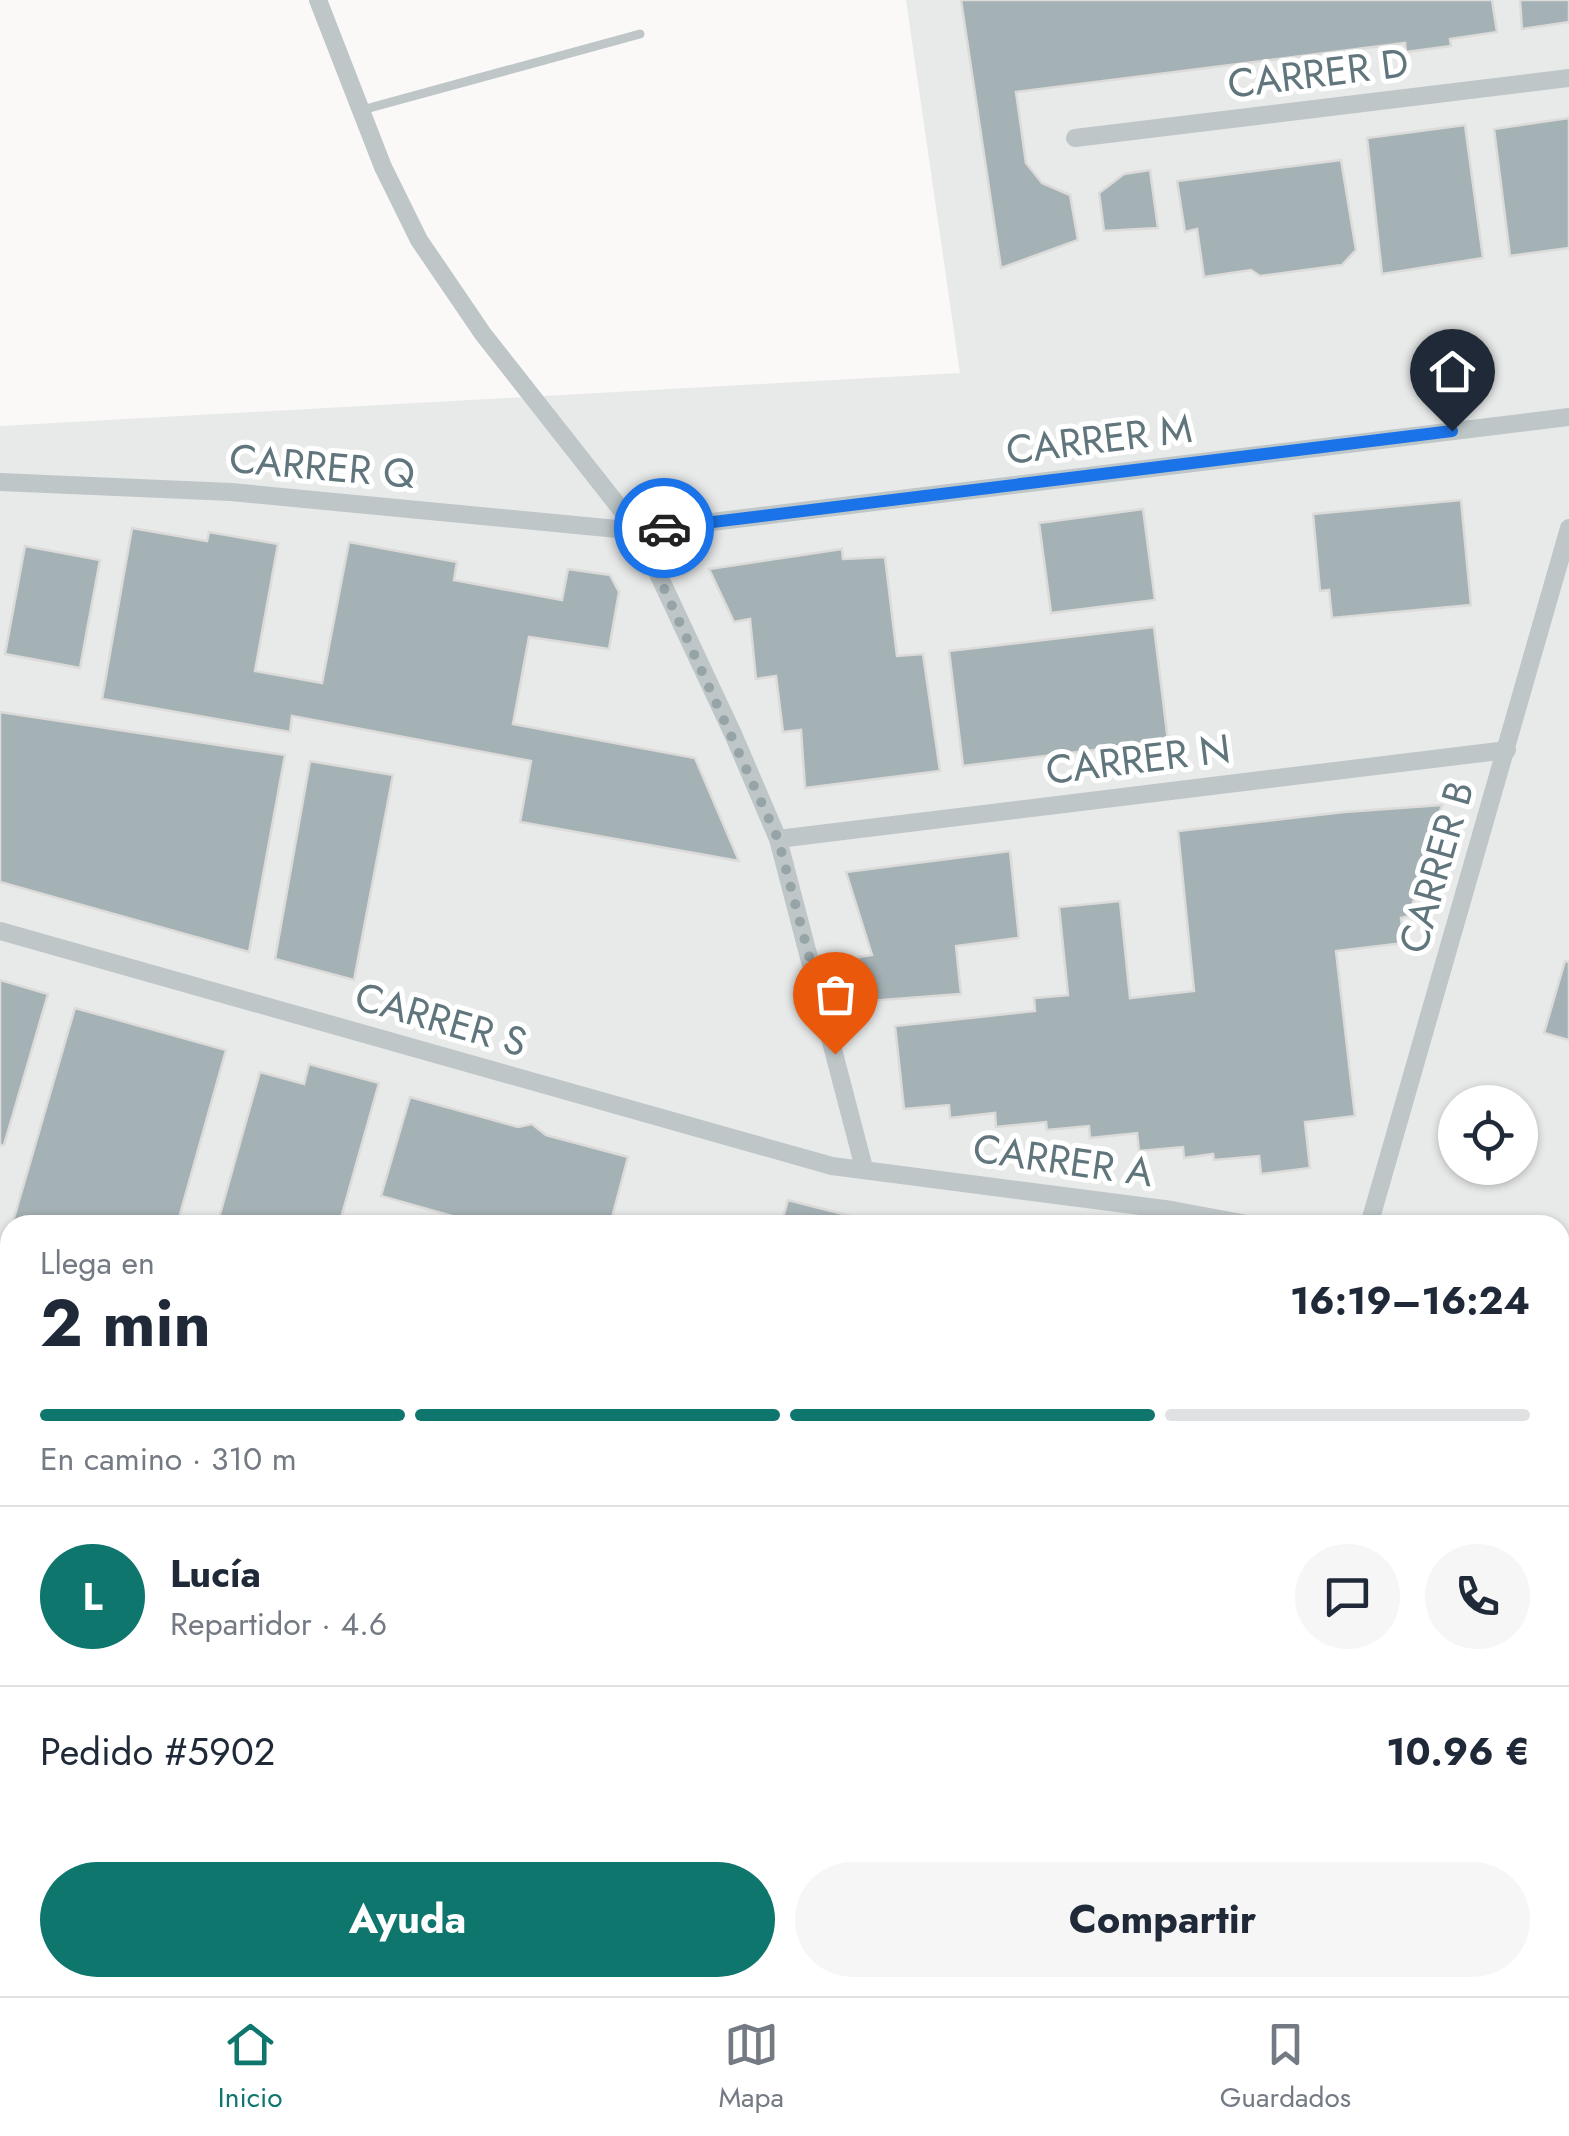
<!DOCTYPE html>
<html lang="es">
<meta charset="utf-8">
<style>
:root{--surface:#fff;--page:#f6f6f7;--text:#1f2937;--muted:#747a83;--line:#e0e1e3;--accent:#0f766e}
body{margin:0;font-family:Jost,sans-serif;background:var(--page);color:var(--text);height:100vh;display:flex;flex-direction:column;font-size:38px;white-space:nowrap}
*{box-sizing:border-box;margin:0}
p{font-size:32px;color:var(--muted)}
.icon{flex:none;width:55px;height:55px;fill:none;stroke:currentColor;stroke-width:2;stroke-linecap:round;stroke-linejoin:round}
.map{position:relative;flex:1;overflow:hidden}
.sheet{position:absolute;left:0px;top:1215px;width:1570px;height:782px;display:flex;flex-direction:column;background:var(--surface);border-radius:30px 30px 0 0;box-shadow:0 2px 8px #0004}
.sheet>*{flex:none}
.tools{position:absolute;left:1438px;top:1085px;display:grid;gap:20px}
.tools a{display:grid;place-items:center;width:100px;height:100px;border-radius:50%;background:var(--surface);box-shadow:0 2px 8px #0004;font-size:50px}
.pin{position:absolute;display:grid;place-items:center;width:85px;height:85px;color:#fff;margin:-102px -42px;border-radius:50% 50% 50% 0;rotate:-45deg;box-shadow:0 0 10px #0007}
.pin .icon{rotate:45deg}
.courier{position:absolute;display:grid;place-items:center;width:100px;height:100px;margin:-50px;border:8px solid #1a73e8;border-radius:50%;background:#fff;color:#222;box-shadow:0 2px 12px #0007}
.summary em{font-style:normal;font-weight:700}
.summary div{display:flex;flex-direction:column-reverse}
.summary{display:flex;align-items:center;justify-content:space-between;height:170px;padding:0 40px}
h1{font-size:65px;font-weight:700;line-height:75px}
.bar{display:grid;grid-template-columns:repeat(4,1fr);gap:15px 10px;align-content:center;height:120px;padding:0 40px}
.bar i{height:12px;border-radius:8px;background:var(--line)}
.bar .selected{background:var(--accent)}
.bar p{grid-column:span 4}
.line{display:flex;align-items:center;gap:25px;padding:0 40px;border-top:2px solid var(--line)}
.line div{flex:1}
.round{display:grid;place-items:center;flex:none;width:105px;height:105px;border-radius:52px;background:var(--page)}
.action{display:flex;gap:20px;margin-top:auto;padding:20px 40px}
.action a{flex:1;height:115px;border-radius:60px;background:var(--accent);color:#fff;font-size:40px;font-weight:700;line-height:115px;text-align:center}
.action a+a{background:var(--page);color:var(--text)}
.menu{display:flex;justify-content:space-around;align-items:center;height:140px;border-top:2px solid var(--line);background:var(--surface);font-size:28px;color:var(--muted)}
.menu a{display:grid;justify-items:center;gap:5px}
.menu .selected{color:var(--accent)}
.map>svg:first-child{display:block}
</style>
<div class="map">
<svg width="1569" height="1996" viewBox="0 0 1569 1996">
<rect width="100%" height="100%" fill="#faf9f8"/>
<path fill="#e8e9e9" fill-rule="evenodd" d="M906,0H1569V1996H981L924,1988H1560V1225H10V1924H0V426L960,373ZM1455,1102H1520V1168H1455Z"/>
<g fill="#a5b2b5" stroke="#dcdbda" stroke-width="2.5">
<polygon points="961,0 1492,0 1497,32 1450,39 1451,46 1406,52 1405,43 1016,92 1026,163 1042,183 1070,195 1078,240 1001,268"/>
<polygon points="1520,0 1569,0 1569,22 1522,29"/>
<polygon points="1569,118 1569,248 1510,256 1494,129"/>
<polygon points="1465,125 1483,258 1382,274 1367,138"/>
<polygon points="1341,160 1356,250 1342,265 1260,276 1251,270 1204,277 1197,229 1185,232 1177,181"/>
<polygon points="1150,170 1158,228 1104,231 1099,193 1124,174"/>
<polygon points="1461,500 1471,605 1332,618 1329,590 1320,591 1313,514"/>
<polygon points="1143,509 1155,600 1051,613 1039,523"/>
<polygon points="132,528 207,541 209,532 278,544 255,671 322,683 349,542 457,562 454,580 562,600 568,569 610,575 619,592 609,649 529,637 513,724 695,758 739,861 520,822 531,761 292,716 290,732 102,699"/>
<polygon points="25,546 100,560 80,668 5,654"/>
<polygon points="842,549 843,559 885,557 897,656 923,654 940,771 805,788 801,730 783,732 776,676 756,679 750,619 734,622 709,569"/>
<polygon points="1154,627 1168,741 963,766 949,651"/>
<polygon points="0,712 285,755 249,952 0,882"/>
<polygon points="310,761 393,775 354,980 275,959"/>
<polygon points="1442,805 1409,916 1401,918 1404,943 1336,951 1355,1116 1305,1122 1310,1168 1261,1174 1259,1156 1214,1160 1213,1154 1184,1158 1183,1147 1139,1151 1137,1133 1090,1138 1089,1126 1047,1130 1046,1122 996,1127 995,1113 950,1118 949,1105 904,1109 895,1026 1035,1011 1034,998 1068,995 1059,907 1120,901 1130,998 1194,991 1178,831 1344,812"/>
<polygon points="1010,851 1019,938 956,946 961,994 869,1001 858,957 872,955 846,872"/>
<polygon points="1565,961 1569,962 1569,1040 1544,1033"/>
<polygon points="0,980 48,994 4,1145 0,1145"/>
<polygon points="75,1008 226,1050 177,1225 12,1225"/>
<polygon points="309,1064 379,1083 339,1225 217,1225 260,1072 304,1084"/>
<polygon points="410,1097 518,1127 532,1124 546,1135 628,1157 610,1225 484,1225 381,1196"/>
<polygon points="788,1200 866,1220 865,1225 781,1225"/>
</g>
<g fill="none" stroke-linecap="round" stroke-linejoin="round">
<g stroke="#b2b9bb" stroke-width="35">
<g id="motorway">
<polyline points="0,1936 10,1936"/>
<polyline points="0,1967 10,1967"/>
<polyline points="662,1988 769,1996"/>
<polyline points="893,1988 934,1996"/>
</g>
</g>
<g stroke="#bec6c8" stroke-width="9">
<polyline points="362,110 640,34"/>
<polyline points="1560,1685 1569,1687"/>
<polyline points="1560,1753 1569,1755"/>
</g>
<g stroke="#bec6c8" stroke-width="18">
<polyline points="318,0 383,167 419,240 483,334 638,531 733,734 778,839 864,1168"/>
<polyline points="1075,138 1569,78"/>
<polyline points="0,482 231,492 638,531 1569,417"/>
<polyline points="778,839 1507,750"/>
<polyline points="0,931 832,1166 1172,1210 1252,1225"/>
<polyline points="1369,1225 1569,528"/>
<polyline points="1560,1303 1569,1306"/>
<polyline points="0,1905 10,1905"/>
<polyline points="967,1988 1031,1996"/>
<polyline points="1070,1988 1126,1996"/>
<polyline points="1176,1988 1211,1996"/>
</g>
<use href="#motorway" stroke="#fff" stroke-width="30"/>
<g stroke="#a0abae" stroke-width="5" stroke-dasharray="15 8" stroke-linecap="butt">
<polyline points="0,1262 10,1265"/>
<polyline points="1560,1709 1569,1712"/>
</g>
</g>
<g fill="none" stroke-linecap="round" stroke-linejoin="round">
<polyline stroke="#96a4a7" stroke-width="10" stroke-dasharray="0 18" points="664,528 638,531 778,839 835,1054"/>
<polyline stroke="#1a73e8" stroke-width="12" points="664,528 1452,431"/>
</g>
<g text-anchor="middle" stroke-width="10" stroke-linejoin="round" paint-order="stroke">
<g font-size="40" fill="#60767c" stroke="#fff">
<text transform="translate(1318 73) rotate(-7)" y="14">CARRER D</text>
<text transform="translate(1099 439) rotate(-7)" y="14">CARRER M</text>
<text transform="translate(322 466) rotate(5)" y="14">CARRER Q</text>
<text transform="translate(1138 759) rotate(-7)" y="14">CARRER N</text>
<text transform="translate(1436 867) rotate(-74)" y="14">CARRER B</text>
<text transform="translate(441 1019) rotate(16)" y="14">CARRER S</text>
<text transform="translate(1063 1160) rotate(8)" y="14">CARRER A</text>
</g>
</g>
</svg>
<div class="tools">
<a><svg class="icon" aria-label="locate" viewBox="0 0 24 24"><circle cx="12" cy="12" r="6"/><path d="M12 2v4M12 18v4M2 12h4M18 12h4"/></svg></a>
</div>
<div class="pin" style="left:835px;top:1054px;background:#ea580c"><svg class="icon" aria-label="bag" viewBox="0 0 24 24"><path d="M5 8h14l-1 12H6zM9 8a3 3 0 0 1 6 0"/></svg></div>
<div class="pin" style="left:1452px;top:431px;background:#1f2937"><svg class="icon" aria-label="home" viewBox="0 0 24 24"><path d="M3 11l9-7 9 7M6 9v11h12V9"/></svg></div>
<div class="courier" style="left:664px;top:528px"><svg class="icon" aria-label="car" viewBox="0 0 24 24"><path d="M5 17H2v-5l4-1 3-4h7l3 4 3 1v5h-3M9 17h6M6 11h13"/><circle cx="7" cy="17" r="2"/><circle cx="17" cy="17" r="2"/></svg></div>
<section class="sheet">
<div class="summary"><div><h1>2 min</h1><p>Llega en</p></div><em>16:19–16:24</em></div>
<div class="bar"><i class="selected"></i><i class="selected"></i><i class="selected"></i><i></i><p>En camino · 310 m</p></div>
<div class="line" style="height:180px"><b class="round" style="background:var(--accent);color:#fff">L</b><div><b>Lucía</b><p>Repartidor · 4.6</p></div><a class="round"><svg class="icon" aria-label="chat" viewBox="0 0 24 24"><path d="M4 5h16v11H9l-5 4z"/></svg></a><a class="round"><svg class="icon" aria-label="phone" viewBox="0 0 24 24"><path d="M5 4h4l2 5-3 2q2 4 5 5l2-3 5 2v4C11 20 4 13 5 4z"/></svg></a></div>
<div class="line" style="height:130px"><div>Pedido #5902</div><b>10.96 €</b></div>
<div class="action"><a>Ayuda</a><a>Compartir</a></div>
</section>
</div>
<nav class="menu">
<a class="selected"><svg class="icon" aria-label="home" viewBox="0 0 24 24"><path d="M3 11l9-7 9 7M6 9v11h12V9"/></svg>Inicio</a>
<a><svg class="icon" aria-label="map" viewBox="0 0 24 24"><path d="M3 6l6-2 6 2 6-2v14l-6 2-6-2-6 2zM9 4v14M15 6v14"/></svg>Mapa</a>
<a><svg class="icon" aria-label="saved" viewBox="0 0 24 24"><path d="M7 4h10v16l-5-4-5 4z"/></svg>Guardados</a>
</nav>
